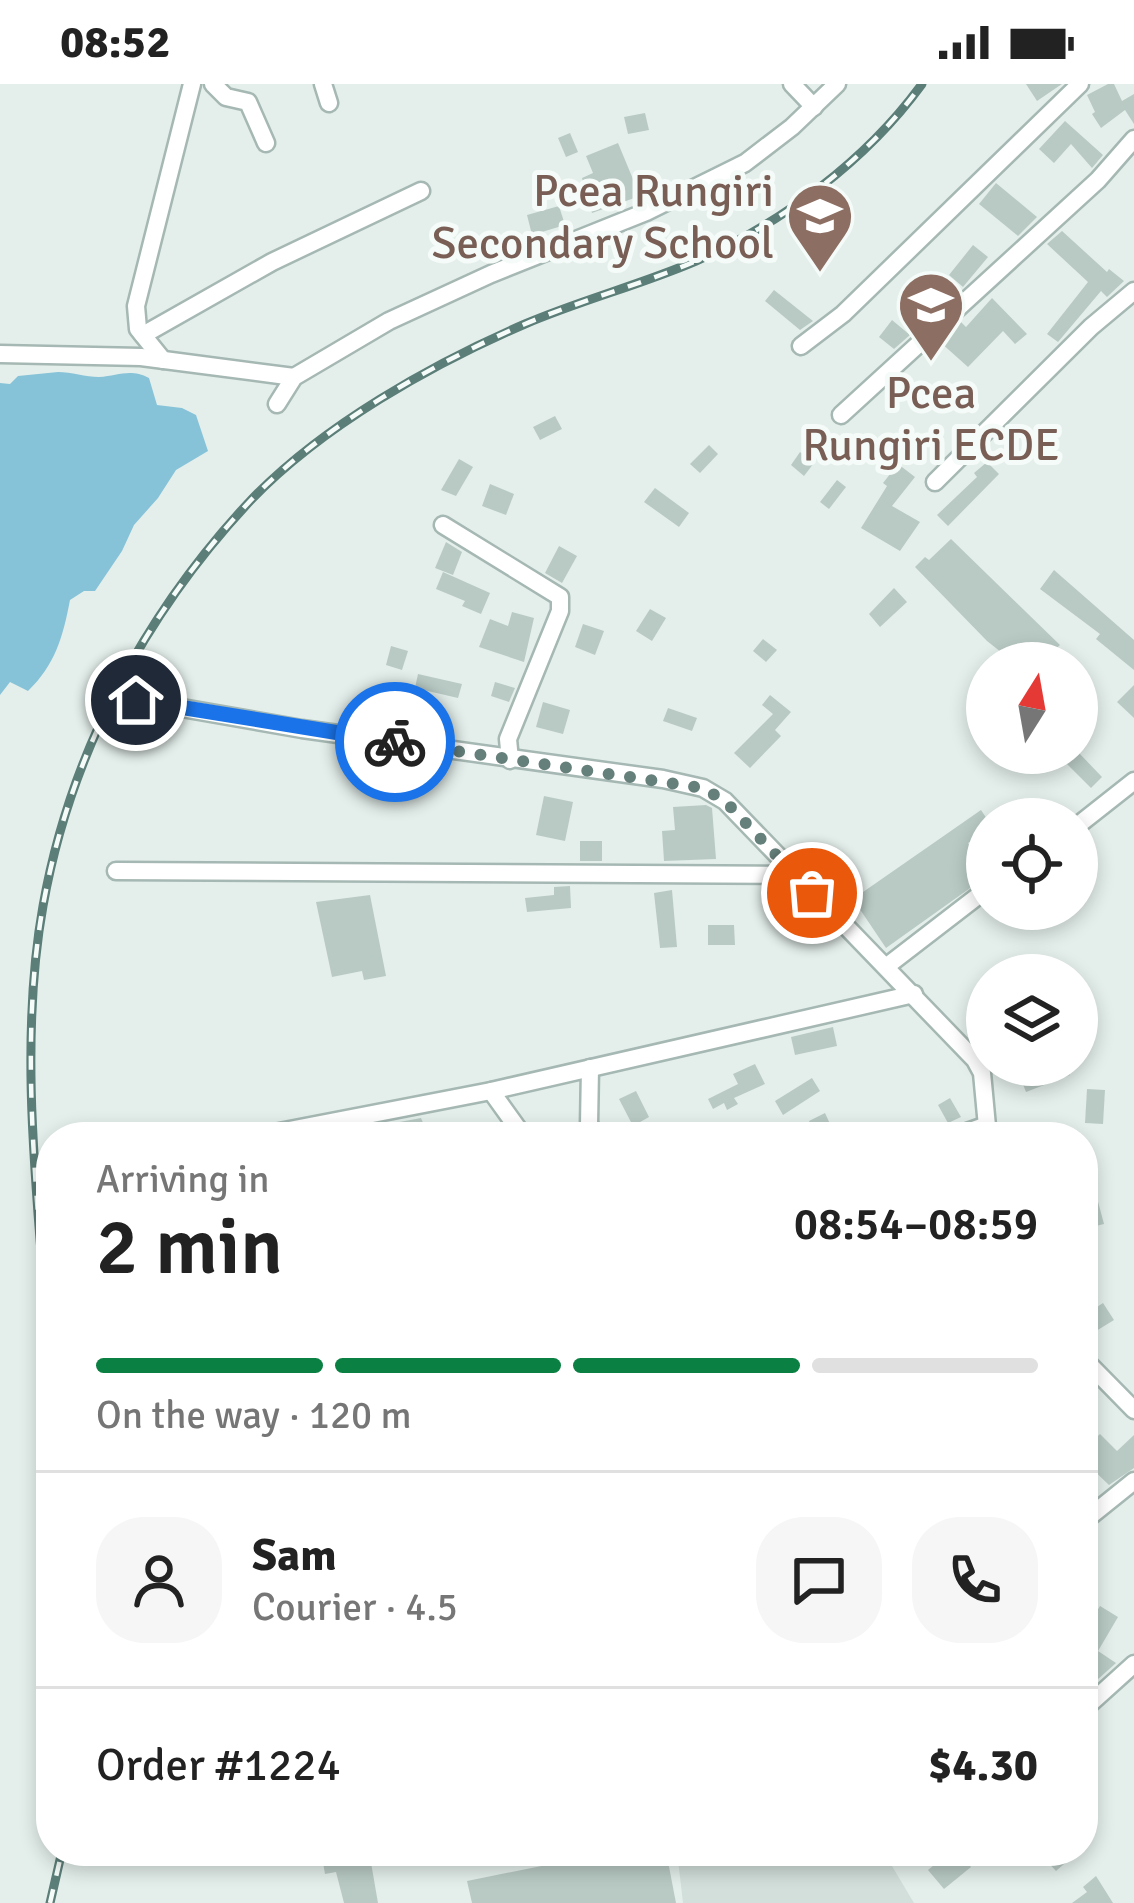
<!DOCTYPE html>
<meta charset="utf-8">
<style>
:root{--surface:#fff;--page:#f6f6f6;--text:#222;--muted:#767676;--line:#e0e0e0;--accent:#0b8043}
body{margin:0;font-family:Signika,sans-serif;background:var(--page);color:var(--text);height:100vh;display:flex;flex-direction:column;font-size:45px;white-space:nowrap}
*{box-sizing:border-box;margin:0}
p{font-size:39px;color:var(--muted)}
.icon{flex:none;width:66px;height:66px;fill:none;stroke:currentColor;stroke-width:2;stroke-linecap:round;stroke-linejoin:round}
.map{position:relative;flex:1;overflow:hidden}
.details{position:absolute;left:36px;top:1038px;width:1062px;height:744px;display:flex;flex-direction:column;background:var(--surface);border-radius:48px;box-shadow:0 6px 18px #0003}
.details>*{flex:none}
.needle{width:78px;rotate:11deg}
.controls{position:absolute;left:966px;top:558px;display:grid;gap:24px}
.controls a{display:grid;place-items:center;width:132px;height:132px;border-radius:50%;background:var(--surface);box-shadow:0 6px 18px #0003;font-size:60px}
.pin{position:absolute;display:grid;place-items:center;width:102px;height:102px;color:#fff;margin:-51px;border:6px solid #fff;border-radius:50%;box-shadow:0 3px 12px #0007}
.courier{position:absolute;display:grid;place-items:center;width:120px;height:120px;margin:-60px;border:9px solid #1a73e8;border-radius:50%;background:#fff;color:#222;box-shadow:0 3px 15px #0007}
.overview em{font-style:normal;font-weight:600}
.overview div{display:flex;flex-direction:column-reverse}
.overview{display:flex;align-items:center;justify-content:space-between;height:204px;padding:0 60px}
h1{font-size:78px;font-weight:600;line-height:90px}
.bar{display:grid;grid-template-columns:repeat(4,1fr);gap:18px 12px;align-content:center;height:144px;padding:0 60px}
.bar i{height:15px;border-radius:9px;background:var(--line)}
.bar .active{background:var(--accent)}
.bar p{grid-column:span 4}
.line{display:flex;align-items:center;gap:30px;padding:0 60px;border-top:3px solid var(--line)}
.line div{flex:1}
.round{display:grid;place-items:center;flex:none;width:126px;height:126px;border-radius:48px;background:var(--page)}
.status{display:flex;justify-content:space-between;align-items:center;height:84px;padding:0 60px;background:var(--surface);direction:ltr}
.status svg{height:33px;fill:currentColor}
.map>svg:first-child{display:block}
</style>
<div class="status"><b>08:52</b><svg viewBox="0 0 49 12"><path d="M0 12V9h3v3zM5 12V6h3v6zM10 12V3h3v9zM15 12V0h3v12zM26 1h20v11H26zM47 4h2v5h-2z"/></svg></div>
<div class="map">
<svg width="1134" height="1819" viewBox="0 0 1134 1819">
<rect width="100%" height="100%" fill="#e4efeb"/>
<polygon fill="#d2dfda" points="677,1767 883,1767 914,1819 683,1819"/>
<path fill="#87c3d8" d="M58,288C71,288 86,293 99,293C118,292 130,284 149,294L157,321L182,324L196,331L208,367L176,386L158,414L134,441L122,467L95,507H84L70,516C63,553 55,581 28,607L10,598L0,611V299L10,300L18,292Z"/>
<g fill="#b9cac4">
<polygon points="1026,0 1062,0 1037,17"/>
<polygon points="1108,0 1114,0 1122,17 1134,10 1134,40 1125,26 1101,44 1092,30 1095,28 1087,11"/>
<polygon points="645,29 649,46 628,50 624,33"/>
<polygon points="1065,37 1103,71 1092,84 1071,60 1054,79 1039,65"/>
<polygon points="570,49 578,68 566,73 558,54"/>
<polygon points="618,59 640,112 592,129 582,94 593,89 586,72"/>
<polygon points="996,99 1037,133 1018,152 979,120"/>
<polygon points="559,122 565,141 532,151 527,131"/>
<polygon points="1062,147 1107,188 1109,185 1124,197 1107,213 1101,207 1058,258 1047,250 1088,198 1047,160"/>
<polygon points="973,161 988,173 963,203 949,191"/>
<polygon points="774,206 813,237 800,246 765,217"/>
<polygon points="992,214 1027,250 1015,260 1003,247 968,283 940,258 961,238 966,243"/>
<polygon points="892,236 910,251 894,265 879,253"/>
<polygon points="555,332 562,345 540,356 533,343"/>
<polygon points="709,361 718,370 700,389 690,380"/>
<polygon points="800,368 814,379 804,392 791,381"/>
<polygon points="459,375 473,383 456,412 441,406"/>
<polygon points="987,378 999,390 948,442 937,431 977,393 974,389"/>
<polygon points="898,380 915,393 892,422 920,438 900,467 861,444 887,402 883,399"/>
<polygon points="837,396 846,403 829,425 820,418"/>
<polygon points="490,400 514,410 506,431 482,422"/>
<polygon points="655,404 689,429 679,443 644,418"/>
<polygon points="951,455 1060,561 1047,573 1036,562 1022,579 1015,579 987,557 915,483 925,473 929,476"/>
<polygon points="446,458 462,468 453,491 435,484"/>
<polygon points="559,462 577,472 562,499 545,489"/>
<polygon points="1054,486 1134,556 1134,586 1096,555 1100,550 1040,505"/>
<polygon points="443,488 490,509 481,530 462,522 465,517 436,505"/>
<polygon points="894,504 907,518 880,543 869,530"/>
<polygon points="650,525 666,534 652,557 636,547"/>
<polygon points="512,528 534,534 524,578 479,563 490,535 508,542"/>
<polygon points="583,540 604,547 595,571 575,563"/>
<polygon points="763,555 777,566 766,578 753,567"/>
<polygon points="391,562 408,567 402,586 386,581"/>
<polygon points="418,590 462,600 458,614 415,604"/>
<polygon points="495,598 515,604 509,618 491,612"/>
<polygon points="1134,601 1134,634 1117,618"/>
<polygon points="770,611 791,628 775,646 781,652 750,684 734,669 773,630 762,621"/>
<polygon points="543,618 570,626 563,650 536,643"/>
<polygon points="668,624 697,634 692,647 663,637"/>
<polygon points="1056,669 1079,669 1102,693 1091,704"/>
<polygon points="544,712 573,718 565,757 536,751"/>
<polygon points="706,721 712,724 716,775 664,777 662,747 675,746 673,723"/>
<polygon points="981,726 987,735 987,746 968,759 987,792 886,864 853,815"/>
<rect x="580" y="757" width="22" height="20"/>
<polygon points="570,802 571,824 527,828 525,814 554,811 554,803"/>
<polygon points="672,806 677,863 660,864 654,809"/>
<polygon points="370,811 386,892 364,896 362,887 332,893 316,818"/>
<polygon points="708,841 734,841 735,861 708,861"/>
<polygon points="833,943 837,962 795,971 791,953"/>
<polygon points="755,980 765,1000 734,1014 738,1020 727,1026 724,1019 713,1025 708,1015 738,1000 733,990"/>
<polygon points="1044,981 1066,981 1070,991 1026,1008 1019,990"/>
<polygon points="812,994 820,1007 783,1031 775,1017"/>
<polygon points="1087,1005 1105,1006 1103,1040 1085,1039"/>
<polygon points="636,1007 649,1033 633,1042 619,1015"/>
<polygon points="950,1014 961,1033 948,1039 938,1021"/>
<polygon points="825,1029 836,1053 816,1053 809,1037"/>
<polygon points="421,1034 429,1053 349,1053 373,1043"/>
<polygon points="1097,1114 1104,1140 1083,1145 1083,1117"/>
<polygon points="1084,1189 1097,1223 1103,1219 1114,1236 1083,1255"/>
<polygon points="1100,1350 1117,1367 1134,1351 1134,1384 1109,1401 1083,1376 1083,1366"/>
<polygon points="1100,1522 1118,1533 1098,1567 1116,1579 1088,1604 1083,1601 1083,1551"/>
<polygon points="321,1767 369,1767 378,1819 344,1819 336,1788 325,1790"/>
<polygon points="616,1767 666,1767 676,1819 472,1819 467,1797"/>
<polygon points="951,1767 957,1767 971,1783 944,1805 928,1786"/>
<polygon points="1055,1767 1066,1767 1072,1773 1056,1787 1046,1776"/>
<polygon points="1096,1792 1113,1819 1072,1819 1087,1808 1083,1803"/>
</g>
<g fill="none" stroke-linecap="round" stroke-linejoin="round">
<g stroke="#a6b8b3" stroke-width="21">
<g id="minor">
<polyline points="213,0 226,13 248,18 266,59"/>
<polyline points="323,0 329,19"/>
<polyline points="792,0 814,23"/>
<polyline points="143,251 272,178 421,107"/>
<polyline points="801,262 843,230 1080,0"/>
<polyline points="0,270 141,273 294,293"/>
<polyline points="163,276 138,245 136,222 192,0"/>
<polyline points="277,320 294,293 389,237 491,190 646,128 745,79 792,43 837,0"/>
<polyline points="841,331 1098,96 1134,55"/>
<polyline points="935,398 1091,243 1134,207"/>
<polyline points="443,441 560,513 560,527 508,655 510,676"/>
<polyline points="136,616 302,645 663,695 703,704 725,717 975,976 982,989 988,1053"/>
<polyline points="1077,742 1134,697"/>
<polyline points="116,787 798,791"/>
<polyline points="887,882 987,805"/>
<polyline points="590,984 589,1041 595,1048 611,1053"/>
<polyline points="491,1007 524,1053"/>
<polyline points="254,1053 491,1007 914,910"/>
<polyline points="953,1053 987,1041"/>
<polyline points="1083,1274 1134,1326"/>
<polyline points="1083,1438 1134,1397"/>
<polyline points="1083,1626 1134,1580"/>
</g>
</g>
<use href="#minor" stroke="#fff" stroke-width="16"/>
<g stroke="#5c7e78" stroke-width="9">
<g id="rail">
<path d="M51,1293C41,1142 16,972 43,822C70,669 145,529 251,416C322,342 432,280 525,240C581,216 640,201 696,177C782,139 866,77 922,0"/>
<polyline points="50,1819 62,1767"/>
</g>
</g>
<use href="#rail" stroke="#f5fbf8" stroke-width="4.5" stroke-dasharray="14" stroke-linecap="butt"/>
</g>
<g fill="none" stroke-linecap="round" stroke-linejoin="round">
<polyline stroke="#657f7a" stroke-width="12" stroke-dasharray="0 21.6" points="395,658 703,704 725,717 812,809"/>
<polyline stroke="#1a73e8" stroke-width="15" points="136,616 395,658"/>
</g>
<defs>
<g id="school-pin" transform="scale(3.45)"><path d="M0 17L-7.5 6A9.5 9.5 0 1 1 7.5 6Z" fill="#8d6e63" stroke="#f5fbf8"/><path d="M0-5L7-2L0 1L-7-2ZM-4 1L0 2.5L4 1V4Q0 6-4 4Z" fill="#fff"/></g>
</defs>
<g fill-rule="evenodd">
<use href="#school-pin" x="820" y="132"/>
<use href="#school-pin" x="931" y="221"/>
</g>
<g text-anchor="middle" stroke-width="10" stroke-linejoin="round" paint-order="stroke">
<g font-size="45" fill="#785e54" stroke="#f5fbf8" text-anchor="end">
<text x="774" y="122">Pcea Rungiri<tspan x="774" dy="52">Secondary School</tspan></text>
<text x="931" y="324" text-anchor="middle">Pcea<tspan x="931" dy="52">Rungiri ECDE</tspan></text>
</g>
</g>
</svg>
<div class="controls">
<a><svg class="needle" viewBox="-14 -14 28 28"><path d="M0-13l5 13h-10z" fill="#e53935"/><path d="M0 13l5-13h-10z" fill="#767676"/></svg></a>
<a><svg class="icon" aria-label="locate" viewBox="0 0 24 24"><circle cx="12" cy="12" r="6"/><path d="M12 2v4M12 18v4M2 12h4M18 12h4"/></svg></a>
<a><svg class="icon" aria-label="layers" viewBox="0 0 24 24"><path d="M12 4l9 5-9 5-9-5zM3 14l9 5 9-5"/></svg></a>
</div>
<div class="pin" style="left:812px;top:809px;background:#ea580c"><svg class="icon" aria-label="bag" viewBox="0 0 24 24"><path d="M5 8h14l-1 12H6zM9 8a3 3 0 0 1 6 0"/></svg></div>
<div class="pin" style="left:136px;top:616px;background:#1f2937"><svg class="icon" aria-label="home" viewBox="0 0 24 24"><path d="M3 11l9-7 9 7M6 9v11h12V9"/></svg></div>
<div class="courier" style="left:395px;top:658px"><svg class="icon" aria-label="bike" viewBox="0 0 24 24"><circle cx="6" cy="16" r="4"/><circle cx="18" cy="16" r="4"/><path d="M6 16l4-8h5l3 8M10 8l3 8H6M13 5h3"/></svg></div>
<section class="details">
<div class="overview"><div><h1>2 min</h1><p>Arriving in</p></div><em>08:54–08:59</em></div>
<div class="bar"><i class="active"></i><i class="active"></i><i class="active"></i><i></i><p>On the way · 120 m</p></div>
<div class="line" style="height:216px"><a class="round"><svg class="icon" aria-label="person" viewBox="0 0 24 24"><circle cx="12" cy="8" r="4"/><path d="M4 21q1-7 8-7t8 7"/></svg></a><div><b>Sam</b><p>Courier · 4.5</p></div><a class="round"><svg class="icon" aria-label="chat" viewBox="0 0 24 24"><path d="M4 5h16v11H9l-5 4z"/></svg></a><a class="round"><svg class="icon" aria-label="phone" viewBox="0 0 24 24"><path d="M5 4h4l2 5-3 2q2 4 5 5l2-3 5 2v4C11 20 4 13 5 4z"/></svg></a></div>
<div class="line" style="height:156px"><div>Order #1224</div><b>$4.30</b></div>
</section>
</div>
